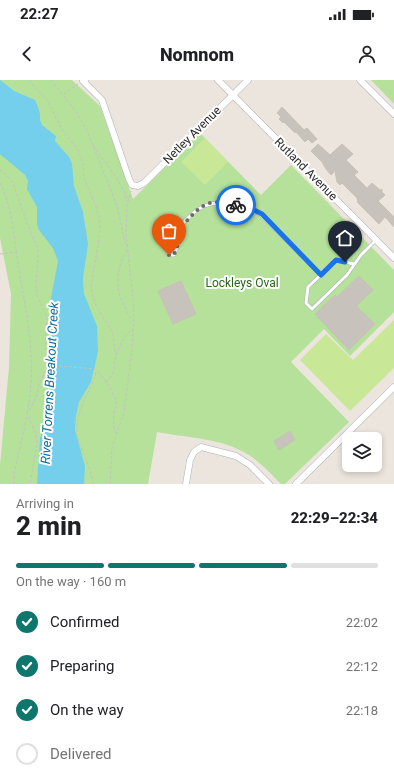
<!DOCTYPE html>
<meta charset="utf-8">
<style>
:root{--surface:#fff;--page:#f2f2f2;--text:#202124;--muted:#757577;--line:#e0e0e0;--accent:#0f766e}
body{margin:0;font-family:Roboto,sans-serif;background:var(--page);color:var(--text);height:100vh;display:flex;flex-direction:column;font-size:15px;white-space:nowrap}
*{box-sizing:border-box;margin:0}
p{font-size:13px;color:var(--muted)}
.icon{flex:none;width:22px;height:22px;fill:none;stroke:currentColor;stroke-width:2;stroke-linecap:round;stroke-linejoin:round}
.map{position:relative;height:404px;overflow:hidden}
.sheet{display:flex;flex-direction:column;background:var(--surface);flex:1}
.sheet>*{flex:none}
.tools{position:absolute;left:342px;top:352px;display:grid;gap:8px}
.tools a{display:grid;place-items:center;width:40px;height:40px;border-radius:6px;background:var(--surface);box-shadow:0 2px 6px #0003;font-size:20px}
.pin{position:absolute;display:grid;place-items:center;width:34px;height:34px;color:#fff;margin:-41px -17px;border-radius:50% 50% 50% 0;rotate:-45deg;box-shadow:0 0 4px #0007}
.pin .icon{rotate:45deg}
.courier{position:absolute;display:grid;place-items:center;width:40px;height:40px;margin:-20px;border:3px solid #1a73e8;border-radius:50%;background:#fff;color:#222;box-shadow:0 1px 5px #0007}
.head em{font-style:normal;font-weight:800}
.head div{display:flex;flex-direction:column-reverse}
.head{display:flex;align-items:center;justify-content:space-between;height:68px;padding:0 16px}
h1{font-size:26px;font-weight:800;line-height:30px}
.bar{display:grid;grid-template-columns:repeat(4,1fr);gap:6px 4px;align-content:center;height:48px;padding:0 16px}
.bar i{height:5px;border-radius:3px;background:var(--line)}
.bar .on{background:var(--accent)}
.bar p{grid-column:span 4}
ol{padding:0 16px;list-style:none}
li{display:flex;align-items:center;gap:12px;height:44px}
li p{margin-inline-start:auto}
li .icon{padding:4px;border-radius:50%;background:var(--accent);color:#fff;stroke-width:4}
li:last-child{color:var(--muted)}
li i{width:22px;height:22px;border:2px solid var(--line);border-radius:50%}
.status{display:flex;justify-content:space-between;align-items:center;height:28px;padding:0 20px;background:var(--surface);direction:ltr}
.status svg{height:11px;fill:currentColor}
header{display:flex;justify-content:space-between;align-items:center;height:52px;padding:0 16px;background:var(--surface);font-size:18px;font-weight:800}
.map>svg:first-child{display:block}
</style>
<div class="status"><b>22:27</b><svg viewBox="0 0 49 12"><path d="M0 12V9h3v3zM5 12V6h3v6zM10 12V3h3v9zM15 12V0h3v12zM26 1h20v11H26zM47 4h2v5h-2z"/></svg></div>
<header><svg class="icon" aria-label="back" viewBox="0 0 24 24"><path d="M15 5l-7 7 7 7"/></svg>Nomnom<svg class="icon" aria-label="person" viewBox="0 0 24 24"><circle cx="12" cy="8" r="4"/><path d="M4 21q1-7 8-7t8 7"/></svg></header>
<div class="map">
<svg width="394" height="404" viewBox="0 0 394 404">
<rect width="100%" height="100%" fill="#ece5dd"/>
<g fill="#b5e19b">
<path d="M0,0H72L100,26L133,119L200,53L261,115L291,85L394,190V232L350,276L324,249L291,282L349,342L285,404H281C271,394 261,383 249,375C222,358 188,358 157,352L148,404H0V385L9,287L11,214L0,158Z"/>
<polygon points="371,0 394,0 394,24"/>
</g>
<g fill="#c8e897">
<polygon points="205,58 228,82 205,105 181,82"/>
<polygon points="394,240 394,288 350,331 300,280 326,254 353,280"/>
</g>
<polygon fill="#73cfeb" points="0,0 14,11 35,20 38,27 40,34 40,40 42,45 56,56 55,61 69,77 72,84 74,106 83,132 88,164 83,198 84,214 97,246 98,272 91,302 79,322 76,336 75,350 85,386 84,404 37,404 40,359 46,335 50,301 49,229 58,181 53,168 39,150 37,144 37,127 27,109 28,101 25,95 0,74"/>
<g fill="#c7c2bc" stroke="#c7c1b6">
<polygon points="282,27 304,50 307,48 317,59 312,63 308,59 305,62 296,52 295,53 284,42 283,43 279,39 281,37 277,33"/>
<polygon points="318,64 330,75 342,64 353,74 346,80 358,92 354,95 367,108 372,103 380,110 382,109 382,112 385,115 378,121 394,137 394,147 385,137 379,144 357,122 358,120 357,119 357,118 342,103 340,105 337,102 335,91 331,95 326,89 322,82 311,71"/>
<polygon points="359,196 373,210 356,226 375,244 349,270 315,234 335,215 337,217"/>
<polygon points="181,201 196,234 173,244 158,211"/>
<polygon points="290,351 295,360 279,370 274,361"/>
</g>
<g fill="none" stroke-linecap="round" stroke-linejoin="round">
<g stroke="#adb0ba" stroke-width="4">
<g id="lane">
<path d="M181,147L164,164L169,175H174C176,170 178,166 179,161C180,156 179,150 182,145C184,141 189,137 192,134C213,115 239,123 261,135L321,195"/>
<polyline points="354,184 336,180 308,207 306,223 312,229 347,195 361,175 376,160"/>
</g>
</g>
<g stroke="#adb0ba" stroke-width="7">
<g id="street">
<polyline points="85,0 83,1 102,20 129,99 132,105 138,106 144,103 248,0"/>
<polyline points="218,0 394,178"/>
<polyline points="360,0 394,34"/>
<polyline points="186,404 190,380 194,372 201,367 236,376 250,385 269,404"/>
<polyline points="296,404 394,307"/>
</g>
</g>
<g stroke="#c3c3c3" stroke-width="1" stroke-dasharray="3 2" stroke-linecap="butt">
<polyline points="29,0 33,5 48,21 61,48 78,70 83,83 84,99 96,126 99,138 100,151 98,166 91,206 92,214 96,226 112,251 116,275"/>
<polyline points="51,0 77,33 88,53 117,126 126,167"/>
<polyline points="64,14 78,4"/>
<path d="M93,65C102,80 126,106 127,122"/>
<polyline points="0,90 4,92 13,103 31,154 37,166 38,172 36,206 38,218 47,237 45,268 49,285 40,301 36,318 27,334 36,354 37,364 30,404"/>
<path d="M0,103C11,122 15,161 18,184C26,234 38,281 27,333"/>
<path d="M127,170C116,189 114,208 125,227C127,232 129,237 133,241"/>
<polyline points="0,174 16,172"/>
<path d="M49,285L95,289C105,297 113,312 117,325C112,333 113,346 116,354"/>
<path d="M106,302C116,294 113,287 116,276C119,266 125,255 133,249"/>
<polyline points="14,404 14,394 27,336"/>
<path d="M93,404C91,383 75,365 77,344C79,324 92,310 96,291"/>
<polyline points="110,404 112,367 124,333 132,269 134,241 133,218 126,154 127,125 131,111"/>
</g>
<use href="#lane" stroke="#fff" stroke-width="3"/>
<use href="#street" stroke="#fff" stroke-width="6"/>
</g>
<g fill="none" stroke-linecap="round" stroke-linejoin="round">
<polyline stroke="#6e6b69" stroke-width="4" stroke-dasharray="0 7.2" points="169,175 174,175 179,161 181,147 194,133 201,127 210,123 221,122 236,125"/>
<polyline stroke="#1a73e8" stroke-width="5" points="236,125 252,129 262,134 321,195 336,180 345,182"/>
</g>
<g text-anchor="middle" stroke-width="4" stroke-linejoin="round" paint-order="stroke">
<g font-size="12" fill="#2a2a2a" stroke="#fff">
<text transform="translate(192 55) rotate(-45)" y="4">Netley Avenue</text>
<text transform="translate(306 89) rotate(45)" y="4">Rutland Avenue</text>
</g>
<g font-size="12" fill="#2e651c" stroke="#fff">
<text x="242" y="207">Lockleys Oval</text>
</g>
<g font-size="13" font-style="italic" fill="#116d97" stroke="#fff">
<text transform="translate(49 303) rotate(-87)" y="5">River Torrens Breakout Creek</text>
</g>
</g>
</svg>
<div class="tools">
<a><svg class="icon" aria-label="layers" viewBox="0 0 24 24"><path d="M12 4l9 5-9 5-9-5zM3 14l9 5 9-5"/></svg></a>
</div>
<div class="pin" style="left:169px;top:175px;background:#ea580c"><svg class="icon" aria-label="bag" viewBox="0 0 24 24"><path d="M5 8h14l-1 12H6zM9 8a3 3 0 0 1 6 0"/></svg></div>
<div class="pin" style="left:345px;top:182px;background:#1f2937"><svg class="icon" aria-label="home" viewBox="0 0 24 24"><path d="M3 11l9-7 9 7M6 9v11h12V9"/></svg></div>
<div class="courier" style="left:236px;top:125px"><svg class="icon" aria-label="bike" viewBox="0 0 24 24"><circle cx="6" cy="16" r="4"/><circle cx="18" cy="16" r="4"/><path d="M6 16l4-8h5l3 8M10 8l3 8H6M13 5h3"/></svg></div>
</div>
<section class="sheet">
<div class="head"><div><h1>2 min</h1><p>Arriving in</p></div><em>22:29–22:34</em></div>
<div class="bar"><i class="on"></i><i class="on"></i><i class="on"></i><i></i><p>On the way · 160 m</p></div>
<ol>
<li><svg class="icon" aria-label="check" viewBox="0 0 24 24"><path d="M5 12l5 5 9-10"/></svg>Confirmed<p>22:02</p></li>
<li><svg class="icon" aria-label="check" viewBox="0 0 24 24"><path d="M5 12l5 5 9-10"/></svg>Preparing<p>22:12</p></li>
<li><svg class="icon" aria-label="check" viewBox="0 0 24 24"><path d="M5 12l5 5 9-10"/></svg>On the way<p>22:18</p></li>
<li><i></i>Delivered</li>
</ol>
</section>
